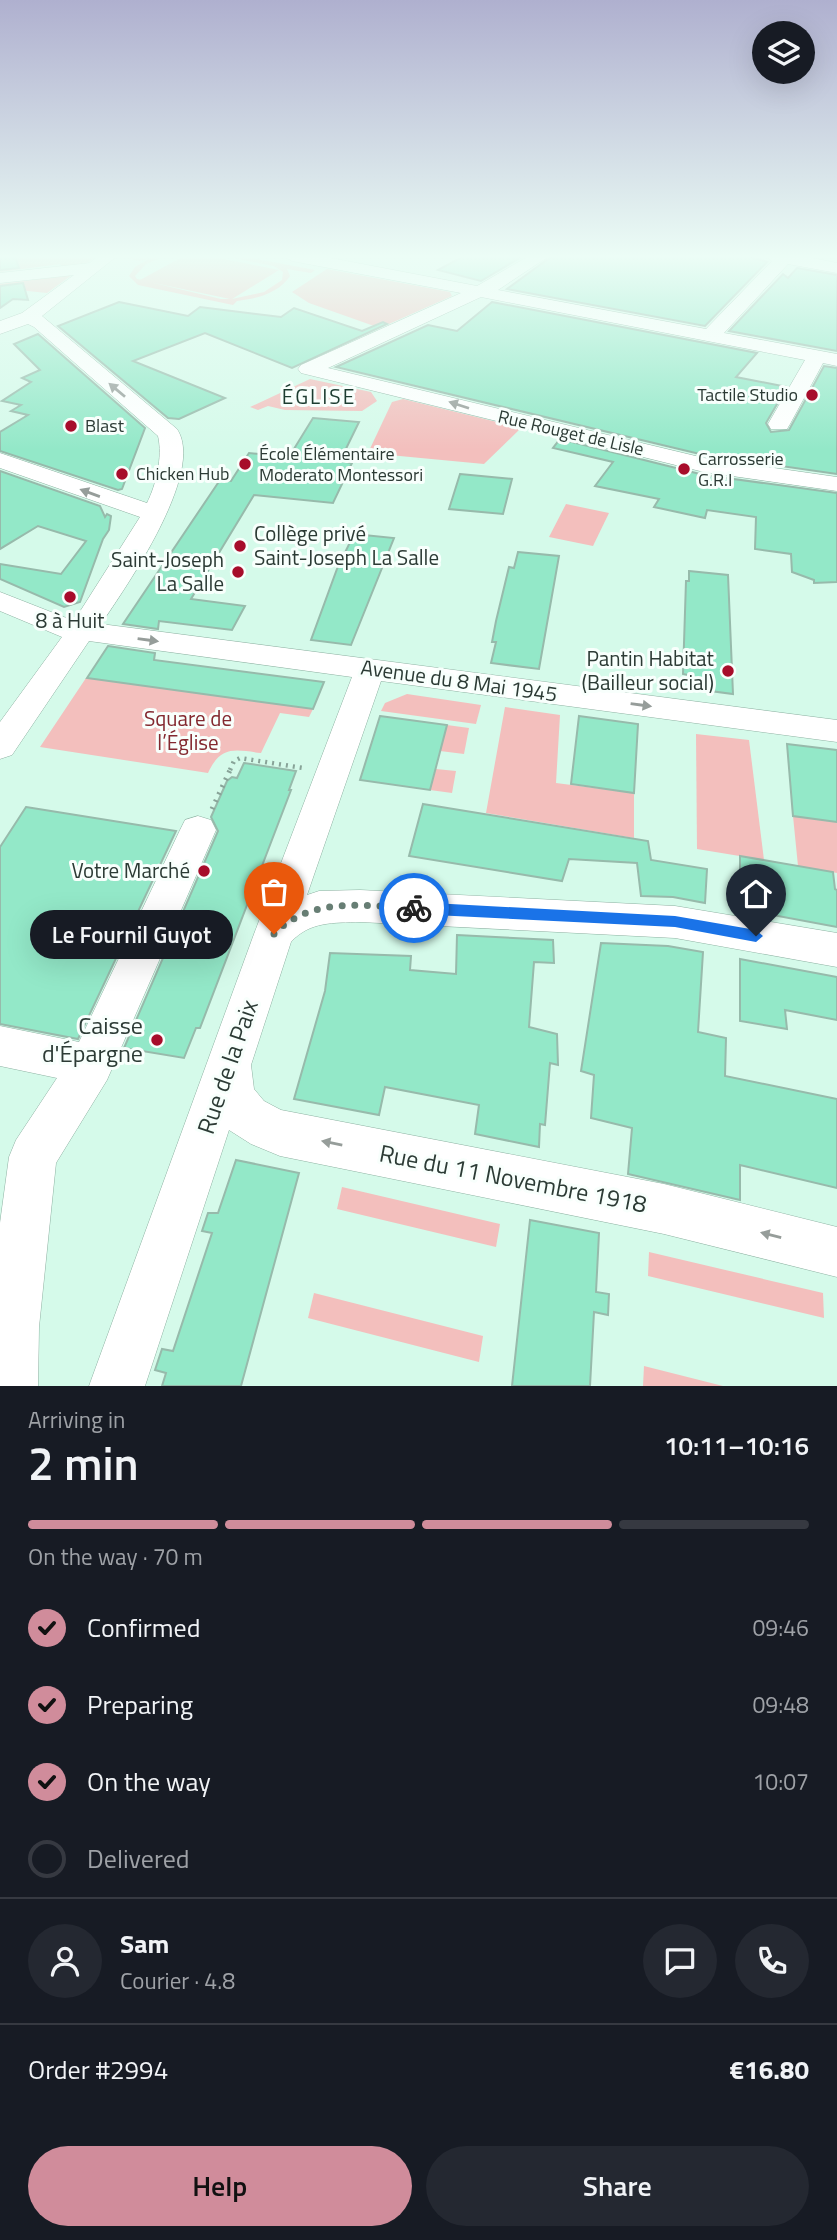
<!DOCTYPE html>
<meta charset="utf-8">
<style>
:root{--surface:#171b24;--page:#242831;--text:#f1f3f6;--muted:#9ea1a6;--line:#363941;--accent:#d08c9b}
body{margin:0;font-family:"Titillium Web",sans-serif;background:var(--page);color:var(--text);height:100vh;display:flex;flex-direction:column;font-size:26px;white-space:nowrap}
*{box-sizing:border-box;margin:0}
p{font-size:23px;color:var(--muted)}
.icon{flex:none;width:38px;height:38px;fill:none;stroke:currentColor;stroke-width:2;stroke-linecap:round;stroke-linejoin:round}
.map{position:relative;height:1386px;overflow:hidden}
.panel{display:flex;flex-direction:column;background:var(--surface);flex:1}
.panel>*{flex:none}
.tools{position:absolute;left:752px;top:21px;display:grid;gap:14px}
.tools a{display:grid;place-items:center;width:63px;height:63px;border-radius:50%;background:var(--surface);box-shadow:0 7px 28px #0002;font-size:35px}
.pin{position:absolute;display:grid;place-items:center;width:60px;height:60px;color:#fff;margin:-72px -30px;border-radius:50% 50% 50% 0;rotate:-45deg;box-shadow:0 0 7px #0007}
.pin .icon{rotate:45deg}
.courier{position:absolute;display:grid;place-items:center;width:70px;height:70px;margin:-35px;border:5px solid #1a73e8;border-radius:50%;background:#fff;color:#222;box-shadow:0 2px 9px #0007}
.bubble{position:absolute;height:49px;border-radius:24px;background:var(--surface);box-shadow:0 7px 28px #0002;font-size:23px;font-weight:600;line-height:49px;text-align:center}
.head em{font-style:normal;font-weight:600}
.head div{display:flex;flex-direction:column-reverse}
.head{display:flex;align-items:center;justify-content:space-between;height:119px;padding:0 28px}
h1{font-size:46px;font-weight:600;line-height:52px}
.bar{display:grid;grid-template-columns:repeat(4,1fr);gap:10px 7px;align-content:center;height:84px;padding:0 28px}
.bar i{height:9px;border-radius:5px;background:var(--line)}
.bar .current{background:var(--accent)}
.bar p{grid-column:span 4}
.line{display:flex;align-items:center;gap:18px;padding:0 28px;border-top:2px solid var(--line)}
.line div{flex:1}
.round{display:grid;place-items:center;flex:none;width:74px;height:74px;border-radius:37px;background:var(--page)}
ol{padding:0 28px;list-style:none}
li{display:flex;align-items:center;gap:21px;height:77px}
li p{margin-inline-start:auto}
li .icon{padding:7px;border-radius:50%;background:var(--accent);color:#111;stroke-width:4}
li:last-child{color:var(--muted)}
li i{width:38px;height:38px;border:4px solid var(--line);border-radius:50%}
.button{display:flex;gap:14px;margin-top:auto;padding:14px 28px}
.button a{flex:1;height:80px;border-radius:42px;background:var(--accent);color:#111;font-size:28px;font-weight:600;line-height:80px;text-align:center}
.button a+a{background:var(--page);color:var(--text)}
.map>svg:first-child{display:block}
</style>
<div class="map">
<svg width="837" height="1386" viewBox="0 0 837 1386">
<rect width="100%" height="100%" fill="#d5faea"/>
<g fill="#f3bfbd">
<polygon points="15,256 97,256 83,266 64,269 60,264 0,272"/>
<path d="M165,256L146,264L135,276L137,279L221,299H230L140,280L184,256H209L279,270L232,299L264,292L282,280L283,272L274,266L224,256H241L315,270L311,273L287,269L290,276C279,293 256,299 237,301L233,305L138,285L129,276L135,267L150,258L140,261L122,257Z"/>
<polygon points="327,269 450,292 452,296 389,324 382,322 374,326 309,303 292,292"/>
<polygon points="72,275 47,293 18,290 0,294 0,284"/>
<polygon points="310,379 371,392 377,401 362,411 285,410 268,406 258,410 250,407"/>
<polygon points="403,399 521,428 484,464 368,453 392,402"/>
<polygon points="566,504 609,513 593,546 549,537"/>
<path d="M86,678L313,709L309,717L280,713L261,753C235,750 221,745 208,773L40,747Z"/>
<polygon points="407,694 481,705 476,724 381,711 385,703"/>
<polygon points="505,707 560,715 556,783 634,793 634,838 486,813"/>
<polygon points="447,725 469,728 464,754 440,751"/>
<polygon points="696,734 749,740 764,860 697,849"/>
<polygon points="436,769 456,771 452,793 430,790"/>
<polygon points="793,816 837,822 837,873 798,866"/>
<polygon points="342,1187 500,1224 496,1247 337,1209"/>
<polygon points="649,1252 823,1293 824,1318 648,1276"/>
<polygon points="314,1293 483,1336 479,1362 308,1318"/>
<polygon points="644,1366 723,1386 643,1386"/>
</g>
<g fill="#93e8c8" stroke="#97baab" stroke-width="2">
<polygon points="0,256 15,256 19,268 0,270"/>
<polygon points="464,256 523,256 481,281 438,270"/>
<polygon points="552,256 748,256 767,262 705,326 507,289"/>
<polygon points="797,268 837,275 837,351 729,331 783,274 788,278"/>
<polygon points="23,283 28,300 13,299 0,308 0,286"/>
<polygon points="119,302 188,316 200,307 281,317 294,308 362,331 383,322 387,324 292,368 205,333 133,361 225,398 179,419 168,418 58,326"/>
<polygon points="492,302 757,353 736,377 787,387 766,423 771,432 789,430 824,366 837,368 837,474 704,455 336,367 428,325 457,331"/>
<polygon points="38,334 145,428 122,489 118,490 0,451 0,432 28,415 11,411 21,405 2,401 31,382 22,378 40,370 14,344"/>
<polygon points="313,418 359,422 340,461 352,463 333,503 254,495 191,599 245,606 232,630 159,621 158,629 123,624 220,480 231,481 249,453 289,457"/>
<polygon points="560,439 704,475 837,493 837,582 814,583 814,580 792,572 791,554 755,549 756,517 707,510 705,518 654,507 659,499 595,486 613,462 553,448"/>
<polygon points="0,471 100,506 105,517 107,514 111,516 109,530 103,539 80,602 64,607 0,579 0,564 61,574 86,541 38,526 0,549"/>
<polygon points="460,474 512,479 503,514 449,509"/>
<polygon points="354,534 394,538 351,645 311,640 337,569"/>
<polygon points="518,552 559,556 539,669 491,663 496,642 492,642 496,621 509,567 514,568"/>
<polygon points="689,571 728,575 733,694 688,688 688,675 683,674 686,581 689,581"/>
<polygon points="108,646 155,653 154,660 324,682 313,709 87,678"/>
<polygon points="380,716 447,725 430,790 360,780"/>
<polygon points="579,716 638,724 634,793 571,784"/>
<polygon points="787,744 837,750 837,822 793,816"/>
<polygon points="244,763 296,771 289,790 291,790 200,1028 196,1028 184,1058 124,1048 218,831 211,817 227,781 232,777 237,778"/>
<polygon points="423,804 648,841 651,860 707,869 705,903 673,897 641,896 637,863 569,859 562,881 409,856"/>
<polygon points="26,807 176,831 78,1039 0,1024 0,847"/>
<polygon points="740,856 833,872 835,889 837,890 837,927 740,909"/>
<polygon points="457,935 553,940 554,963 534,962 529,1027 557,1034 558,1065 550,1063 545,1125 540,1124 539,1147 475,1134 479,1105 385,1087 379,1115 294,1099 325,991 330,953 411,956 410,970 456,974"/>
<polygon points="601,943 668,946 703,952 698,1032 726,1038 725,1076 837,1099 837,1188 740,1165 740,1200 628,1174 632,1128 591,1118 594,1075 581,1071"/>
<polygon points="740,959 837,977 837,1020 785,1010 787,1029 740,1021"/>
<polygon points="236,1160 299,1173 241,1386 162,1386 166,1373 155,1370 162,1349 173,1351 212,1233 202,1231 208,1213 218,1213"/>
<polygon points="530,1220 599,1233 596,1292 609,1294 608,1315 594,1312 590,1386 512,1386"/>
</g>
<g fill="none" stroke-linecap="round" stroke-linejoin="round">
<g stroke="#8eb1a2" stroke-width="1">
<g id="minor">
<path d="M98,256H117L42,316L177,429C206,472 126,587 101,624L837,720V742L381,681L307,895L319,891L360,890L675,906L837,933V967L675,938L360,922C334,923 310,921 291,942L251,1065L254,1089L264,1101L281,1110L664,1184L837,1227V1277L664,1234L280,1156L251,1144L229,1130L145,1386H89L254,934L352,677L89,641L12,755L0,759V722L62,637L0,611V592L74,621L140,517L0,468V453L147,503C156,485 163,457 158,436L34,327L28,324L0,334V321L22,313L74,275L0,283V273L90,263Z"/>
<polygon points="284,256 320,256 477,286 529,256 549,256 498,290 706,329 772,261 766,256 802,256 837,263 837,273 788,264 724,333 837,354 837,366 823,363 790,424 787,429 771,429 768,424 805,360 481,297 328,368 704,458 837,477 837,491 704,472 301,373 298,369 301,365 461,293 292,261"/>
<polygon points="198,816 211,820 216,830 107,1080 56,1163 39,1327 38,1386 0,1386 0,1223 9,1157 16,1140 57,1078 0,1066 0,1026 79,1042 180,830 185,820"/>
</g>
</g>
<polyline stroke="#88a398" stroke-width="4.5" stroke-dasharray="2 5" stroke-linecap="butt" points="230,770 234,761 240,758 303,768"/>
<polyline stroke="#88a398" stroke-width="5" stroke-dasharray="2 6" stroke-linecap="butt" points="212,809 231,768"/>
<use href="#minor" fill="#fff" fill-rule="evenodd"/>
</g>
<defs><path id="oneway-solid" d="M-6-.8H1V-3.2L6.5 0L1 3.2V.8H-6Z" transform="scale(1.75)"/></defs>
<g fill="#969d9a">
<use href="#oneway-solid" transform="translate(117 390) rotate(-140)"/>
<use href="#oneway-solid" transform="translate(459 405) rotate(-162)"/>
<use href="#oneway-solid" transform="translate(90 493) rotate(-160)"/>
<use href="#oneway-solid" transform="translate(148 640) rotate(8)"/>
<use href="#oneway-solid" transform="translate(641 705) rotate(8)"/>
<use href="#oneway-solid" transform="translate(332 1143) rotate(-169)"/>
<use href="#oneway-solid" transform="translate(771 1235) rotate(-166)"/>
</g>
<linearGradient id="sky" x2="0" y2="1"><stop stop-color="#afb0cf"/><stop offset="0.57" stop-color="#ecfdf6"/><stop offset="1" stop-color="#ecfdf6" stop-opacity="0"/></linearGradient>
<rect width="837" height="450" fill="url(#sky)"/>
<polygon fill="#1a73e8" points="414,902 675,916 756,930 763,936 756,942 675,927 414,914 407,908"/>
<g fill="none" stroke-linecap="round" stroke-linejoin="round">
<path stroke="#677e74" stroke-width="7" stroke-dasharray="0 12.6" d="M274,934C311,896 364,906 414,908"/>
</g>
<g fill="#a70d2b" stroke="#f8fffc" stroke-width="2.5">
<circle cx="812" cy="395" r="7"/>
<circle cx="71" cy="426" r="7"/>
<circle cx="245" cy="464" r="7"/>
<circle cx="684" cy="469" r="7"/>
<circle cx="122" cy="474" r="7"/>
<circle cx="240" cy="546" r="7"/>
<circle cx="238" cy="572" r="7"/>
<circle cx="70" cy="597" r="7"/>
<circle cx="728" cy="671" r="7"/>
<circle cx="204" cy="871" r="7"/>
<circle cx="157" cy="1040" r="7"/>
</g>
<g text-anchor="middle" stroke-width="6" stroke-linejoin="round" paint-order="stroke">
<g font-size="18" fill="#2c3b35" stroke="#f8fffc" text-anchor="start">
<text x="798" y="401" text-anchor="end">Tactile Studio</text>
<text x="85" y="432">Blast</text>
<text x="259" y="460">École Élémentaire<tspan x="259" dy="21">Moderato Montessori</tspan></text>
<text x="698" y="465">Carrosserie<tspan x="698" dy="21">G.R.I</tspan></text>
<text x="136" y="480">Chicken Hub</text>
</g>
<g font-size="18" fill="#2c3b35" stroke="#f8fffc">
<text transform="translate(571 433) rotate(13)" y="6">Rue Rouget de Lisle</text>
</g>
<g font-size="21" letter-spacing="2" fill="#1c3c30" stroke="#f8fffc">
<text x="319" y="404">ÉGLISE</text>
</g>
<g font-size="21" fill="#2c3b35" stroke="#f8fffc" text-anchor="end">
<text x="254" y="541" text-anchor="start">Collège privé<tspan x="254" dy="24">Saint-Joseph La Salle</tspan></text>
<text x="224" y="567">Saint-Joseph<tspan x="224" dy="24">La Salle</tspan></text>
<text x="70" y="628" text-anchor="middle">8 à Huit</text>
<text x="714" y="666">Pantin Habitat<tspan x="714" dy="24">(Bailleur social)</tspan></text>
<text x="190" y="878">Votre Marché</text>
</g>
<g font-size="21" fill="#2c3b35" stroke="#f8fffc">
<text transform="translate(459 681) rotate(8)" y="7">Avenue du 8 Mai 1945</text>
</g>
<g font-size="21" fill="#83282f" stroke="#f8fffc">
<text x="188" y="726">Square de<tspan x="188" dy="24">l’Église</tspan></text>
</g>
<g font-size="24" fill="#2c3b35" stroke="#f8fffc" text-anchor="end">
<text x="143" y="1034">Caisse<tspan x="143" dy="28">d'Épargne</tspan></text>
</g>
<g font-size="24" fill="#2c3b35" stroke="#f8fffc">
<text transform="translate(228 1067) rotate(-71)" y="8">Rue de la Paix</text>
<text transform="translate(513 1179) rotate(11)" y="8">Rue du 11 Novembre 1918</text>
</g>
</g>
</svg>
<div class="tools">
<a><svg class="icon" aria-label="layers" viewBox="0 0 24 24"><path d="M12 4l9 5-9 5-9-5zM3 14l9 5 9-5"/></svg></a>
</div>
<div class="pin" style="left:274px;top:934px;background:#ea580c"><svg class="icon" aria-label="bag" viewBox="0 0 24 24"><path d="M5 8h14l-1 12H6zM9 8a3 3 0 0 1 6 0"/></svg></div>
<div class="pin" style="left:756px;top:936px;background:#1f2937"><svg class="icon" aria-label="home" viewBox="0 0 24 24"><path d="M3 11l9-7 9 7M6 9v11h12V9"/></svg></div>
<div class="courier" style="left:414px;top:908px"><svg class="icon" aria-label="bike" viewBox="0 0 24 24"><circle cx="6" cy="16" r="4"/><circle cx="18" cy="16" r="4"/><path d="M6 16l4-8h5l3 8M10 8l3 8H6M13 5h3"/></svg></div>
<div class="bubble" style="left:30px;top:910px;width:203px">Le Fournil Guyot</div>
</div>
<section class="panel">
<div class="head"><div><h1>2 min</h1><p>Arriving in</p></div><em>10:11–10:16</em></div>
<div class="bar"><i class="current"></i><i class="current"></i><i class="current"></i><i></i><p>On the way · 70 m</p></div>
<ol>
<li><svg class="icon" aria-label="check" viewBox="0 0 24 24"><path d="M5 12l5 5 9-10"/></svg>Confirmed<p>09:46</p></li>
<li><svg class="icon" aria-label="check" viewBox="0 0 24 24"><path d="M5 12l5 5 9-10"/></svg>Preparing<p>09:48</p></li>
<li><svg class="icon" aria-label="check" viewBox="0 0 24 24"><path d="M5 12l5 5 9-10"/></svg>On the way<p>10:07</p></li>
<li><i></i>Delivered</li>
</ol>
<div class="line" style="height:126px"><a class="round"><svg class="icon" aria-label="person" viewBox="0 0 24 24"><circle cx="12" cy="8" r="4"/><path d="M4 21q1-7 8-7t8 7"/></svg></a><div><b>Sam</b><p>Courier · 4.8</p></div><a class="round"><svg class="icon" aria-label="chat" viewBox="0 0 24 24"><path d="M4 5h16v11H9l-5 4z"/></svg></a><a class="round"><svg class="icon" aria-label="phone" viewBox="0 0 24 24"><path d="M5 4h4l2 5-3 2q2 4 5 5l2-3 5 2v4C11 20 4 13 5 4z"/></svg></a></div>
<div class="line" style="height:91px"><div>Order #2994</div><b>€16.80</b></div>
<div class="button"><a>Help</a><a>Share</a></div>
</section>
